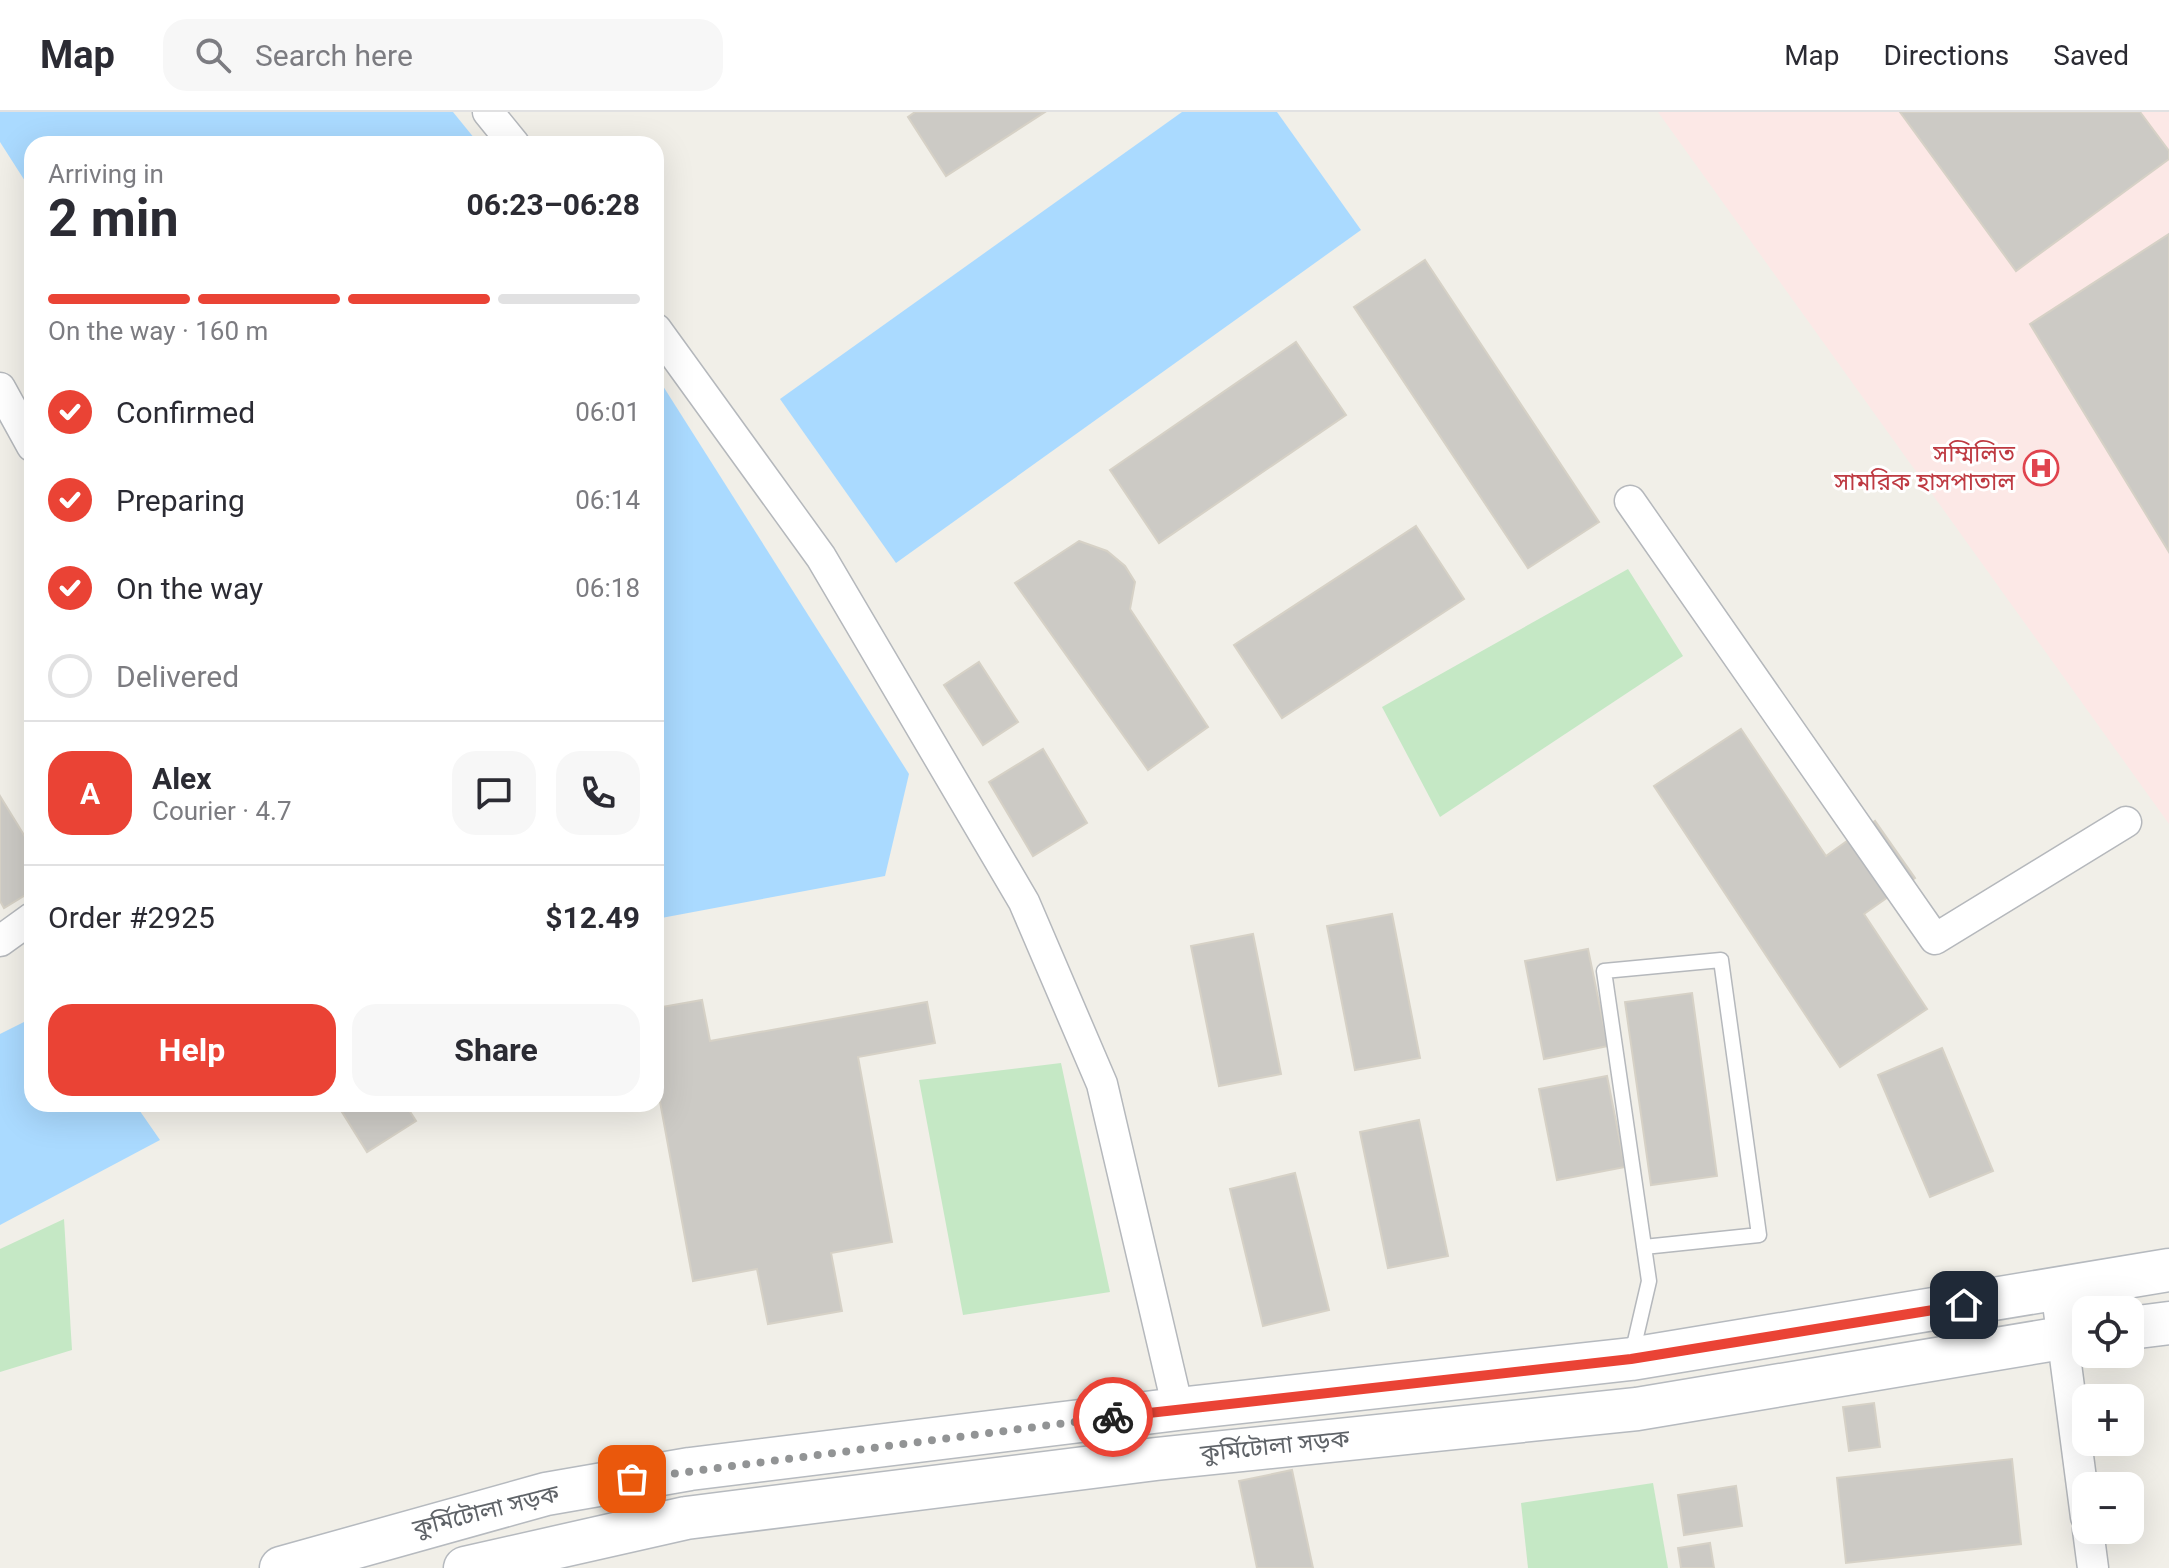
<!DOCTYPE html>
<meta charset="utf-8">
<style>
:root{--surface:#fff;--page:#f7f7f7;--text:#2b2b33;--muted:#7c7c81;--line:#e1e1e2;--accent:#ea4335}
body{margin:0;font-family:Roboto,"Noto Sans Bengali",sans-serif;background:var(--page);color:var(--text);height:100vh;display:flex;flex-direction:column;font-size:30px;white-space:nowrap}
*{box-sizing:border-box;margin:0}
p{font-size:26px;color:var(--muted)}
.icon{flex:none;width:44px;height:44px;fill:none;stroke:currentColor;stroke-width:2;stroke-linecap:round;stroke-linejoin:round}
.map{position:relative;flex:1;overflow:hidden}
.drawer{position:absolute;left:24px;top:24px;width:640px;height:976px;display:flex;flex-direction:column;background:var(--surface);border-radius:24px;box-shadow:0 8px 32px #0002}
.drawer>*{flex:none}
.buttons{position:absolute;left:2072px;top:1184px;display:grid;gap:16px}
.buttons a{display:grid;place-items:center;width:72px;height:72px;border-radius:16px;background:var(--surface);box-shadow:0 8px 32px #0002;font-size:40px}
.pin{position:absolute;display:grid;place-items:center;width:68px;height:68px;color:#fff;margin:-34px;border-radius:16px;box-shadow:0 4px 12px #0006}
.courier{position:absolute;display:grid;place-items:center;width:80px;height:80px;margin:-40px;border:6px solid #ea4335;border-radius:50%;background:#fff;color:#222;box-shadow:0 2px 10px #0007}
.overview em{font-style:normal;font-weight:700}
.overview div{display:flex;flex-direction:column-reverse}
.overview{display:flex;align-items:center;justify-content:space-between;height:136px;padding:0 24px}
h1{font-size:52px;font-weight:700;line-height:60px}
.bar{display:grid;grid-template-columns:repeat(4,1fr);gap:12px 8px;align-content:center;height:96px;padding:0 24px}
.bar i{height:10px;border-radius:6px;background:var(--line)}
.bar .selected{background:var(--accent)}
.bar p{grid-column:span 4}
.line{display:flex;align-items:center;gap:20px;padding:0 24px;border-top:2px solid var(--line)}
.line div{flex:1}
.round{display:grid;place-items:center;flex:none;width:84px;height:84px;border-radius:24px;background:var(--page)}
ol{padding:0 24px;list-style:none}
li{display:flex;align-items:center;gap:24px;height:88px}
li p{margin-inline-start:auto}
li .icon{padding:8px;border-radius:50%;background:var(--accent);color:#fff;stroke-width:4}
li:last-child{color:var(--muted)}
li i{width:44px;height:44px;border:4px solid var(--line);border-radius:50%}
.primary-button{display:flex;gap:16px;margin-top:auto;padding:16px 24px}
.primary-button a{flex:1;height:92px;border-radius:24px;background:var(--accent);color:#fff;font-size:32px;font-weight:700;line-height:92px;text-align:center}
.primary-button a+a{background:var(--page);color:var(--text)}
header{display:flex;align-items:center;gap:48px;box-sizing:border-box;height:112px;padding:0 40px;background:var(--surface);border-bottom:2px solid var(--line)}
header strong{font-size:38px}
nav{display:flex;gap:44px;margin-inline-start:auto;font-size:28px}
.search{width:560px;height:72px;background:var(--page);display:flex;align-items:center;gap:20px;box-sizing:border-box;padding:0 28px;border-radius:24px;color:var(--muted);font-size:30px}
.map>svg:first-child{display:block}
</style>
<header>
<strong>Map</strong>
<div class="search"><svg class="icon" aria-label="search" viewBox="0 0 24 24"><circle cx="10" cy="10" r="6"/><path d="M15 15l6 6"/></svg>Search here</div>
<nav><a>Map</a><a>Directions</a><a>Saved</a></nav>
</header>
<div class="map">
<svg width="2169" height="1456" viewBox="0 0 2169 1456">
<rect width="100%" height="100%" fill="#f1efe8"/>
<polygon fill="#fce8e6" points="1658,0 2169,0 2169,712"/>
<g fill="#c5e8c5">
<polygon points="1628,457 1683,544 1440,705 1382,595"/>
<polygon points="1061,951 1110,1180 963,1203 919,968"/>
<polygon points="64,1107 72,1238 0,1260 0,1137"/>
<polygon points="1653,1371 1668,1456 1528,1456 1521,1391"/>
</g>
<g fill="#aadaff">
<polygon points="0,0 453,0 479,32 32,32 32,80 0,30"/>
<polygon points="1182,0 1277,0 1361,118 896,451 780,287"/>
<polygon points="656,263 909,662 885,764 656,807"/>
<polygon points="32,906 32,992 135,992 160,1028 0,1113 0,922"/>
</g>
<g fill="#cccac5" stroke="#d6d1c6" stroke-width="2">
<polygon points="915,0 1045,0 946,64 908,5"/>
<polygon points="1900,0 2140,0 2169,39 2169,47 2016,159"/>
<polygon points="2169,122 2169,440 2030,212"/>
<polygon points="1425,148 1599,410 1528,456 1354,195"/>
<polygon points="1296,230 1346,303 1159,431 1110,358"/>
<polygon points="1416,414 1464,487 1282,606 1234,533"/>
<polygon points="1079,429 1107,439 1125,454 1135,470 1130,497 1208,615 1148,658 1015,471"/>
<polygon points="979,550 1018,610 983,633 944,573"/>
<polygon points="1741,617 1826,744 1875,709 1915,766 1864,802 1927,897 1840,955 1654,674"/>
<polygon points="1043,637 1087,711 1033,744 989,670"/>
<polygon points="0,684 32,736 32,779 4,796 0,789"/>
<polygon points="1392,802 1420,946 1355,958 1327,814"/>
<polygon points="1253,822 1281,962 1219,974 1191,834"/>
<polygon points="1588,837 1608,934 1544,947 1525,849"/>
<polygon points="1692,881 1717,1064 1651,1073 1625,890"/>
<polygon points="702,888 710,929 927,890 935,931 858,945 892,1130 831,1141 842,1199 768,1212 757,1157 693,1169 656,968 656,896"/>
<polygon points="1942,936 1993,1059 1930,1085 1878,963"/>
<polygon points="1607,964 1625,1055 1557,1068 1539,977"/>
<polygon points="337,992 405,992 416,1009 367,1040"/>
<polygon points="1419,1008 1448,1144 1388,1156 1360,1020"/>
<polygon points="1295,1061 1329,1198 1263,1214 1230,1077"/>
<polygon points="1874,1291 1880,1335 1849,1339 1843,1295"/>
<polygon points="2012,1347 2021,1432 1846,1451 1837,1366"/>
<polygon points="1292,1358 1313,1456 1257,1456 1239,1369"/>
<polygon points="1736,1374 1742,1414 1684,1423 1678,1383"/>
<polygon points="1710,1431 1714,1456 1681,1456 1678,1436"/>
</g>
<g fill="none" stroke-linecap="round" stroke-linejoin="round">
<g stroke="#b5b8bc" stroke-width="17">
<polyline id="lane" points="1632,1242 1649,1169 1604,859 1721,848 1759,1123 1644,1135"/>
</g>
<g stroke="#b5b8bc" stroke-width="33">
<g id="street">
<polyline points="488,0 514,32"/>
<polyline points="656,217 821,445 1024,790 1102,972 1178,1297"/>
<polyline points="0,276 32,334"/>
<polyline points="1630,389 1935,827 2126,710"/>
<polyline points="0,829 32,806"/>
<polyline points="2056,1176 2086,1405"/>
<polyline points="2088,1418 2093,1456"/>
</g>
</g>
<g stroke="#b6babf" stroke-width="45">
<g id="secondary">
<polyline points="2130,1216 2169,1211"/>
<polyline points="281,1456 546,1382 690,1357 1178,1297 1631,1247 2169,1158"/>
<polyline points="465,1456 686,1406 1156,1347 1637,1297 2086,1222"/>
</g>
</g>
<use href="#lane" stroke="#fff" stroke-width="14"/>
<use href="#street" stroke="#fff" stroke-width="30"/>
<use href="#secondary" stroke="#fff" stroke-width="42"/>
</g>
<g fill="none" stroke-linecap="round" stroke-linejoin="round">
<polyline stroke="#929495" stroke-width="8" stroke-dasharray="0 14.4" points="632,1367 1113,1305"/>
<polyline stroke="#ea4335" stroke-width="10" points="1113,1305 1631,1247 1964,1193"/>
</g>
<defs>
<g id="hospital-ring" transform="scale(1.8)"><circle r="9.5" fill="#fff" stroke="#e0444e" stroke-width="1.5"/><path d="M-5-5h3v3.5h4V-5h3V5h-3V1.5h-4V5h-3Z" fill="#e0444e"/></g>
</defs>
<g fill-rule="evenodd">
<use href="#hospital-ring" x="2041" y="356"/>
</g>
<g text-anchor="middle" stroke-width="6" stroke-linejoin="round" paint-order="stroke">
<g font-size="24" fill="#be3a42" stroke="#fff" text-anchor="end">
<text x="2015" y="350">সম্মিলিত<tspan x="2015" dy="28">সামরিক হাসপাতাল</tspan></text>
</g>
<g font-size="24" fill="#5f6368" stroke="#fff">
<text transform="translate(1275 1334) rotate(-6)" y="8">কুর্মিটোলা সড়ক</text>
<text transform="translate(486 1399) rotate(-14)" y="8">কুর্মিটোলা সড়ক</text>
</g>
</g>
</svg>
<div class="buttons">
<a><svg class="icon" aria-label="locate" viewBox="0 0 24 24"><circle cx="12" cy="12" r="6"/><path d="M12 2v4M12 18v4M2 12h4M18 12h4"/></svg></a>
<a>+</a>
<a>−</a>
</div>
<div class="pin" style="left:632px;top:1367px;background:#ea580c"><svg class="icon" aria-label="bag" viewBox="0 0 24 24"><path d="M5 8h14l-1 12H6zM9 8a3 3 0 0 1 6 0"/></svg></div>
<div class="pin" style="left:1964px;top:1193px;background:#1f2937"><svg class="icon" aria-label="home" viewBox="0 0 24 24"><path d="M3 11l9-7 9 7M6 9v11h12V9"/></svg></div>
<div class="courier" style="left:1113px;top:1305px"><svg class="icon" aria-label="bike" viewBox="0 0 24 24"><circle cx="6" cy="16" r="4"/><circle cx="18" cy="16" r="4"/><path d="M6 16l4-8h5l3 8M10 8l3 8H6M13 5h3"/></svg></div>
<section class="drawer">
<div class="overview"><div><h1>2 min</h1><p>Arriving in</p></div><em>06:23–06:28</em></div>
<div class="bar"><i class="selected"></i><i class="selected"></i><i class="selected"></i><i></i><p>On the way · 160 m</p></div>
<ol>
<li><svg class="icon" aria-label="check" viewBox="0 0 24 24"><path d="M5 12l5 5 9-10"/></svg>Confirmed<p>06:01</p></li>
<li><svg class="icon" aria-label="check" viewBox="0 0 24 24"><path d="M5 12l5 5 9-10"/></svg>Preparing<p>06:14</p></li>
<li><svg class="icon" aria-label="check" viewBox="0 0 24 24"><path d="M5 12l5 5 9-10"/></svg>On the way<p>06:18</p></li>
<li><i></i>Delivered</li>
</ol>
<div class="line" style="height:144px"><b class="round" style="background:var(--accent);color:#fff">A</b><div><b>Alex</b><p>Courier · 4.7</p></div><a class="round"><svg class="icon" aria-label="chat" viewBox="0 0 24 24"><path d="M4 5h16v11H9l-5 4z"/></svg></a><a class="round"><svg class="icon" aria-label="phone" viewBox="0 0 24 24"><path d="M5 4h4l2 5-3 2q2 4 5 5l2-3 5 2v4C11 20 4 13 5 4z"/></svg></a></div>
<div class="line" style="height:104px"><div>Order #2925</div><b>$12.49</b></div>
<div class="primary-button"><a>Help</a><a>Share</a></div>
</section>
</div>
